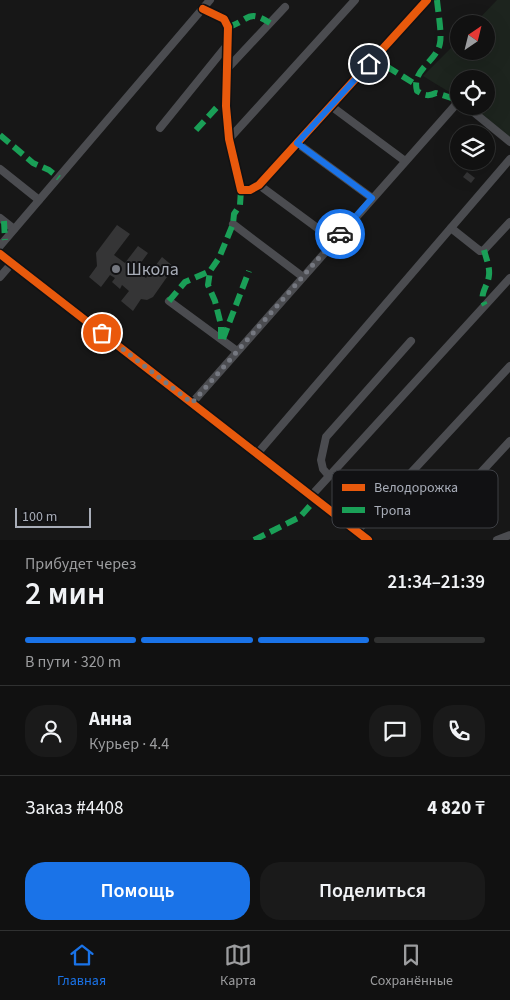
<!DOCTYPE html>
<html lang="ru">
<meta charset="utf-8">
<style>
:root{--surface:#111;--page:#1a1a1a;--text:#f1f3f6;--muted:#9c9d9f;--line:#303131;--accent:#1a73e8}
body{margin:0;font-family:"Source Sans 3",sans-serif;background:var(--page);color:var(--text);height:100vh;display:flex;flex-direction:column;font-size:19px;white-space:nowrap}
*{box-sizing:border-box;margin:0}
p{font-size:16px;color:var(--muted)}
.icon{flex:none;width:28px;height:28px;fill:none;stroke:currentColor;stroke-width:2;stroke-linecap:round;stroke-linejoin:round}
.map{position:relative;height:540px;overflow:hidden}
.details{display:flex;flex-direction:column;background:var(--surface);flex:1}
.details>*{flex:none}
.needle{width:32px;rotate:35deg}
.controls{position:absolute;left:450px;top:15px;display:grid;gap:10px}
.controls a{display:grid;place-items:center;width:45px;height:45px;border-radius:50%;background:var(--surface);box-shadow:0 5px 20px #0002,0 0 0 1px var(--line);font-size:25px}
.scale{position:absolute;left:15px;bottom:12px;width:76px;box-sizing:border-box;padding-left:5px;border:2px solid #a8adb8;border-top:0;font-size:14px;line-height:18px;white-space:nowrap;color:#a8adb8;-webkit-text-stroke:4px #111113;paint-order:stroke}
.pin{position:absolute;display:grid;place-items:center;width:42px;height:42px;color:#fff;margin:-21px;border:2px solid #fff;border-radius:50%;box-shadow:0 1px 5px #0007}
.courier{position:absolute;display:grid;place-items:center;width:50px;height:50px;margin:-25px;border:4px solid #1a73e8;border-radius:50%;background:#fff;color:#222;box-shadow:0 1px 6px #0007}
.overview em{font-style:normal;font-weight:600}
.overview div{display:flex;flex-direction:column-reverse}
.overview{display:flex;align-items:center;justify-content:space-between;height:85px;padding:0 25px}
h1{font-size:32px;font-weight:600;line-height:38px}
.bar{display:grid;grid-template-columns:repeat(4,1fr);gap:8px 5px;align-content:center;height:60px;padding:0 25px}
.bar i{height:6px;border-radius:4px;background:var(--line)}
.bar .current{background:var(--accent)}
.bar p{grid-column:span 4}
.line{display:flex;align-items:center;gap:12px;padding:0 25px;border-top:1px solid var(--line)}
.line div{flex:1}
.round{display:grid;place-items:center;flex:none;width:52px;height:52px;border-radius:20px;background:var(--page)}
.cta{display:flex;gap:10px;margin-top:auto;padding:10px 25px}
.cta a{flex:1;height:58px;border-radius:20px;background:var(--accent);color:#fff;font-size:20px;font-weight:600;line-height:58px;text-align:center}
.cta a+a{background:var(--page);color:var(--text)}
.tab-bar{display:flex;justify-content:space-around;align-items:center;height:70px;border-top:1px solid var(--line);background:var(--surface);font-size:14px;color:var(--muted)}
.tab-bar a{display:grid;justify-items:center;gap:2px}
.tab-bar .current{color:var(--accent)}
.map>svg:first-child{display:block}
</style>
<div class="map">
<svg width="510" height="540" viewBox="0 0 510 540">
<rect width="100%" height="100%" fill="#171717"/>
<polygon fill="#1d241e" points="497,0 510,0 510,136 508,138 470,106 486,106 486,79 459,79 459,98 423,76 459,40 459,51 486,51 486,24 474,24"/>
<g fill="#353536">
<polygon points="467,172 475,178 471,183 463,177"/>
<polygon points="117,225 130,234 114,255 125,263 138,246 148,253 135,271 146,278 162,257 174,267 153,297 147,300 141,299 133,311 121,301 129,291 122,285 120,289 112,282 115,278 110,275 101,287 89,277 97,266 96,253"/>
</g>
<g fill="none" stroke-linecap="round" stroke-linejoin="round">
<g stroke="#4b4c50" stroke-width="8">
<polyline points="203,9 224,19 228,27 226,106 229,139 241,190 250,190 259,185 427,0"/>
<polyline points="226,70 285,7"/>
<polyline points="331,106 405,161"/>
<polyline points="466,106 510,142"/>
<polyline points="160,128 228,44"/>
<polyline points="229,139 355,0"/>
<polyline points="297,143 372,198"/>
<polyline points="0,169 39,200"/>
<polyline points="259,185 335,241"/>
<polyline points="0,218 14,229"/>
<polyline points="233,224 303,277"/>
<polyline points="451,228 480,251 484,250 510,222"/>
<polyline points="0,246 210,0"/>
<polyline points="0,254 368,540"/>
<polyline points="0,277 12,263"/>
<polyline points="169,301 237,351"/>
<polyline points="192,403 459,101"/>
<polyline points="257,454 510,159"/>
<polyline points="329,476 323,469 321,460 326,437 411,341"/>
<polyline points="408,476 442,508 447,509 510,441"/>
<polyline points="311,496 510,278"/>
<polyline points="357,531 510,366"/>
<polyline points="497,540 510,535"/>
</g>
<g stroke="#1a9f57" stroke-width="6" stroke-dasharray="12 6" stroke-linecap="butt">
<path d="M437,0C438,12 442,33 440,43C437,62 411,69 417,91C424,95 428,97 436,93L458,100"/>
<path d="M228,27C249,21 247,8 270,23"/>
<polyline points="381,50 386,66 415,84"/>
<polyline points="196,130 218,106 226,106"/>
<polyline points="0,135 33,163 49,170 59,178"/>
<polyline points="4,221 5,240"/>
<path d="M484,250C486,258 490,267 489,275C488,287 478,294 485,305"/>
<polyline points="169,301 185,282 210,271"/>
<polyline points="221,339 221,325 215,301 208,285 210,271 219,258 233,224 234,214 240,205 241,190"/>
<polyline points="223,339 249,271"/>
<polyline points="254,540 300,517 316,499"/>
</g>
<g stroke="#111113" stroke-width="11">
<g id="cycleway">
<polyline points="203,9 224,19 228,27 226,106 229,139 241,190 250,190 259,185 427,0"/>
<polyline points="0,254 368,540"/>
</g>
</g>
<use href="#cycleway" stroke="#e8590c" stroke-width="8"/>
</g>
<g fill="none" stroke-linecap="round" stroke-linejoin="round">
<polyline stroke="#757880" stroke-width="5" stroke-dasharray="0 9" points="102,333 192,403 340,234"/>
<polyline stroke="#1a73e8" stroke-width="6" points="340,234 372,198 297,143 369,64"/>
</g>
<circle fill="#757880" stroke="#111113" stroke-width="2" cx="116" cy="269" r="5"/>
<g text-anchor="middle" stroke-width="4" stroke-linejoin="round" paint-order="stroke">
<g font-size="18" fill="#a8adb8" stroke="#111113" text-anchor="start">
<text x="126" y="275">Школа</text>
</g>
</g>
<rect x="332" y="470" width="166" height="58" rx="8" fill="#111113" stroke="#3e4045" stroke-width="1"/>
<rect x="342" y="484" width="23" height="7" fill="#e8590c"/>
<rect x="342" y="507" width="23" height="6" fill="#1a9f57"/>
<g font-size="14" fill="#a8adb8">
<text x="374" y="492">Велодорожка</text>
<text x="374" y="515">Тропа</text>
</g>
</svg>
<div class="controls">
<a><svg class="needle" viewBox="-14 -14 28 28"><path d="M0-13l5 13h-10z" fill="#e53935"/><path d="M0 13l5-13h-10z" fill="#9c9d9f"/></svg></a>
<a><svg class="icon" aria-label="locate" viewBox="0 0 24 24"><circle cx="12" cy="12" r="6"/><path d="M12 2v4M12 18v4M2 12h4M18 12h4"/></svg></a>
<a><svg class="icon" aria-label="layers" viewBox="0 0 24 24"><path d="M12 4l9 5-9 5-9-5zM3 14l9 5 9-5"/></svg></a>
</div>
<div class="scale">100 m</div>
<div class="pin" style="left:102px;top:333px;background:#ea580c"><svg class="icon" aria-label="bag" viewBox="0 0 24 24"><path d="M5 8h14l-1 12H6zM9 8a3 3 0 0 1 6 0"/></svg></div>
<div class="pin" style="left:369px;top:64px;background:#1f2937"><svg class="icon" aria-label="home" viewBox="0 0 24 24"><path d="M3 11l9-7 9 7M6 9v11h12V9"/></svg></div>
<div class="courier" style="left:340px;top:234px"><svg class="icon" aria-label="car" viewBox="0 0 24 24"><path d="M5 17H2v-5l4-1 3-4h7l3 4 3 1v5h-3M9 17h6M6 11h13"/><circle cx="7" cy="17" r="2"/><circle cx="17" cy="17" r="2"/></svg></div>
</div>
<section class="details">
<div class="overview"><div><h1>2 мин</h1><p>Прибудет через</p></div><em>21:34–21:39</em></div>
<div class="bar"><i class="current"></i><i class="current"></i><i class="current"></i><i></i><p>В пути · 320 m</p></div>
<div class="line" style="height:90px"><a class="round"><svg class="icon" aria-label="person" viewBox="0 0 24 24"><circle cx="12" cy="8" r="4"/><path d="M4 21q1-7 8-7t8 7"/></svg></a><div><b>Анна</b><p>Курьер · 4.4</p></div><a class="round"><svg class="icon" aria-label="chat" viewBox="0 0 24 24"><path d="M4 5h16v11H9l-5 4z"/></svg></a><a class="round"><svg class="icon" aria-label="phone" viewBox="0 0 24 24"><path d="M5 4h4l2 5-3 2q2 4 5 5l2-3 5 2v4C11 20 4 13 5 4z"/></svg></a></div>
<div class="line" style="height:65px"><div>Заказ #4408</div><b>4 820 ₸</b></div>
<div class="cta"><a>Помощь</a><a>Поделиться</a></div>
</section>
<nav class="tab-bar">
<a class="current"><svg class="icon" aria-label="home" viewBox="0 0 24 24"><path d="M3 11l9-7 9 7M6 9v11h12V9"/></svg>Главная</a>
<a><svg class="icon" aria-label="map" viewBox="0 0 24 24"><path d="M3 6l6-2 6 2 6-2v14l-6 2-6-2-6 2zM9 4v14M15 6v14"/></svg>Карта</a>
<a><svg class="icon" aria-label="saved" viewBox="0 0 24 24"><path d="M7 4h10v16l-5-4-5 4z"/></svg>Сохранённые</a>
</nav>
